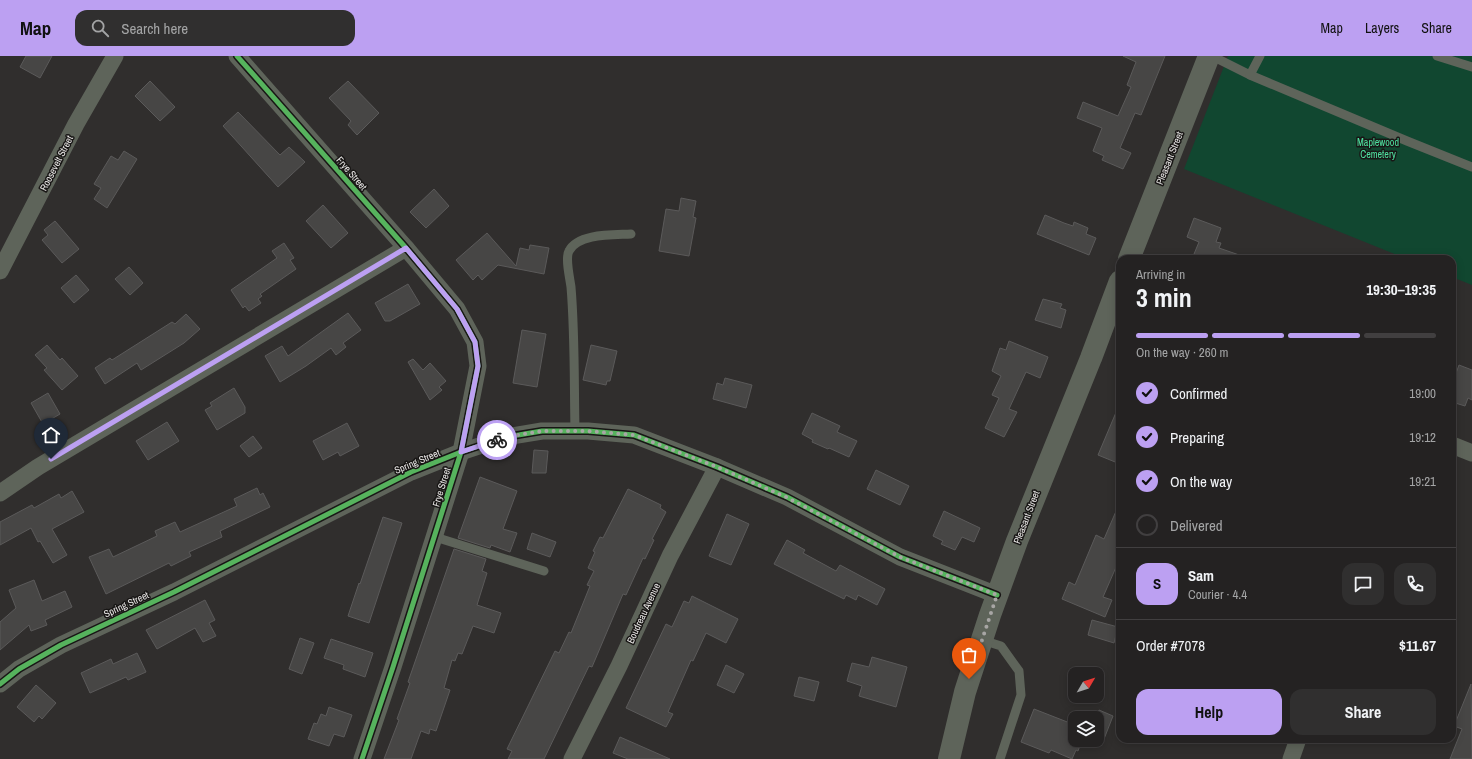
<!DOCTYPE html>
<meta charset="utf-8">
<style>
:root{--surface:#242222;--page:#302f2f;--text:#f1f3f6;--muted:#a3a4a5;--line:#413f40;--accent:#bca0f2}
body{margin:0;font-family:"Archivo Narrow",sans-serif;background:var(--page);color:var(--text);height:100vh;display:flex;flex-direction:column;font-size:15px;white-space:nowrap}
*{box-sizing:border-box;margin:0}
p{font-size:13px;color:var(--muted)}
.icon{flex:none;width:22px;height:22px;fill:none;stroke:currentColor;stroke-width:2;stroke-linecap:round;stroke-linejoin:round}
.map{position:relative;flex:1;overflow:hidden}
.side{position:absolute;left:1116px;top:199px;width:340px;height:488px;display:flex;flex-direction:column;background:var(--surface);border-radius:12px;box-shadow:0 2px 10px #0003,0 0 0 1px var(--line)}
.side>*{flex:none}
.needle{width:26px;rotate:51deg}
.fabs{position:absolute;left:1068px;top:611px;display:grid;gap:8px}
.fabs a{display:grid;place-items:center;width:36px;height:36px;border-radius:8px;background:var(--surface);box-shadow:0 2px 10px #0003,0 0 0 1px var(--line);font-size:20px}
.pin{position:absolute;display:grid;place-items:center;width:34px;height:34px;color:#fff;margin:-41px -17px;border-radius:50% 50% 50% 0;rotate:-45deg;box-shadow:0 0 4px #0007}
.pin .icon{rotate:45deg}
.courier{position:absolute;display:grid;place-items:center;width:40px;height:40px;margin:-20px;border:3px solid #bca0f2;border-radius:50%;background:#fff;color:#222;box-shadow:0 1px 5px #0007}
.overview em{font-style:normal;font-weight:700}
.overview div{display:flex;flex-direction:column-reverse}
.overview{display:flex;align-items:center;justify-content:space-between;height:68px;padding:0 20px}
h1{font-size:26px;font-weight:700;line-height:30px}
.bar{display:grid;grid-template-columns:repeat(4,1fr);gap:6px 4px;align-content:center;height:48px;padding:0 20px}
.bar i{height:5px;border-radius:3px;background:var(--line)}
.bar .on{background:var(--accent)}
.bar p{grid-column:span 4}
.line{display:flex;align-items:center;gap:10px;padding:0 20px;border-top:1px solid var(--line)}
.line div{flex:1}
.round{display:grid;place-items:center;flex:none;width:42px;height:42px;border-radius:12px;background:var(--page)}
ol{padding:0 20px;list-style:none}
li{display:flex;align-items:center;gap:12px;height:44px}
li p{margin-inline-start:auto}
li .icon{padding:4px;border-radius:50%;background:var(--accent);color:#111;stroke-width:4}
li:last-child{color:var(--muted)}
li i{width:22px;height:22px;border:2px solid var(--line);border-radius:50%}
.action{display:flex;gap:8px;margin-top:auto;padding:8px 20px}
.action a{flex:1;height:46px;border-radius:12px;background:var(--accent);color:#111;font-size:16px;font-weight:700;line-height:46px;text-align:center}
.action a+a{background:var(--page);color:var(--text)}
header{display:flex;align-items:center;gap:24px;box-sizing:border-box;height:56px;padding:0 20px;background:var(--accent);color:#111}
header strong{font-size:19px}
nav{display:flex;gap:22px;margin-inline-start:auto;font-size:14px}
.search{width:280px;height:36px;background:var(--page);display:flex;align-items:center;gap:10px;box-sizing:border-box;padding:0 14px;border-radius:12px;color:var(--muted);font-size:15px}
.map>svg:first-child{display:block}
</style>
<header>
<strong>Map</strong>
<div class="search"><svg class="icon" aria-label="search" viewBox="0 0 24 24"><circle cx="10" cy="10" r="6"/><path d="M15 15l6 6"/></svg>Search here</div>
<nav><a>Map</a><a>Layers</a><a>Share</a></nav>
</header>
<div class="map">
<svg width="1472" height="703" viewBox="0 0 1472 703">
<rect width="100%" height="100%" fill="#302e2d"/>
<polygon fill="#114730" points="1228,0 1472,0 1472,229 1452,221 1452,203 1407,203 1184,113"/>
<g fill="#474645" stroke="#5b5a5a">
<polygon points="26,0 52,0 40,22 20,11"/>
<polygon points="1123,0 1165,0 1141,59 1135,57 1120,92 1131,97 1123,113 1102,104 1104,100 1093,95 1102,72 1077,62 1083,46 1118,60 1131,31 1127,29 1136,6"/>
<polygon points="150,25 175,51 160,65 135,40"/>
<polygon points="348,25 379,57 357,79 348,69 351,65 329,42"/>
<polygon points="238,56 280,99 289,91 305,106 278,131 223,70"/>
<polygon points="124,95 137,103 107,152 94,143 101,132 94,128 111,100 118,104"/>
<polygon points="434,133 449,150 426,172 410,156"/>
<polygon points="681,142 696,145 693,161 696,162 689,200 659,195 666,153 679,155"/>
<polygon points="323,149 348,177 331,192 306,165"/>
<polygon points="1045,159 1064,167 1073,170 1074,166 1088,172 1086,178 1096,182 1089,199 1037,178"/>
<polygon points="1194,162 1221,172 1216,186 1221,187 1219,192 1245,201 1245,203 1205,203 1194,198 1199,186 1187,181"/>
<polygon points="55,165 79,193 62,207 42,184 48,179 44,174"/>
<polygon points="487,177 516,210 520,192 529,194 530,189 549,192 544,218 498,209 482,224 478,219 473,224 456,204"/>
<polygon points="284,187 294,202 290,204 296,213 260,238 262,240 258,243 261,247 249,255 245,250 243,252 231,234 277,202 272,195"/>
<polygon points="129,211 143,227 130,239 115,223"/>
<polygon points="76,219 89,234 74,247 61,232"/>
<polygon points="408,228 420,248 390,265 385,265 375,247"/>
<polygon points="1043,243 1062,248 1060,252 1066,254 1061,272 1035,264"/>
<polygon points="348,257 361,274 343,287 346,291 336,299 331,292 306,310 280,326 265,300 282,290 288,300"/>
<polygon points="186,258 200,273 184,287 141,314 137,307 105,328 95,312 110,302 112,304 172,266 175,268"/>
<polygon points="522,274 546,278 537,331 513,327"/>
<polygon points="1009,285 1048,301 1040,322 1026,316 1009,353 1017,356 1004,381 985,372 999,342 992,339 1001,320 992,315 1000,292 1006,294"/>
<polygon points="47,289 60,304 62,302 78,320 62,334 44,314 47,312 35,299"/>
<polygon points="591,289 617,295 610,325 607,325 606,329 583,324"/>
<polygon points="413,303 423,314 430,307 446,325 439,331 442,334 430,344 408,306"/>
<polygon points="1459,309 1472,314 1472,344 1468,342 1465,350 1452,346 1452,318 1455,320"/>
<polygon points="725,322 752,329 746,352 713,343 717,327 723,329"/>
<polygon points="234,332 245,351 245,357 217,374 205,354 212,350 210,347"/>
<polygon points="48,337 60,358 43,368 31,347"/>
<polygon points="1120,347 1120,408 1098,399"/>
<polygon points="812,357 840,370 837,376 857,385 849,401 829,392 828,393 812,386 813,384 802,378"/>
<polygon points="167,366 179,385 148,404 136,385"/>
<polygon points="347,367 359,390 340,400 338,396 323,404 313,385"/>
<polygon points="253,380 262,392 249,401 240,390"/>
<polygon points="534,394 548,395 546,417 532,417"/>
<polygon points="876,414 909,430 900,449 867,433"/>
<polygon points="480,421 517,435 503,473 517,477 510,496 491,489 490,492 458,482"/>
<polygon points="257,432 260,439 263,437 270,451 220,475 222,481 189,496 191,500 171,510 169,507 106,538 89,501 109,493 113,501 157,480 155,475 175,466 180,476 237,450 234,443"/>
<polygon points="628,433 661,449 660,452 666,456 652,483 654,484 645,503 643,502 626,539 623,538 592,611 589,610 544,703 508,703 512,695 507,693 555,595 559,597 569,576 571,577 590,530 587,529 594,515 588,512 595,496 593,495 600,481 603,482"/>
<polygon points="72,435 84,456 52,473 67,499 53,507 40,485 38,486 31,472 0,489 0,466 32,449 34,452 59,438 61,442"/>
<polygon points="1120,446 1120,502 1103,541 1112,544 1105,561 1062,543 1069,526 1075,529 1096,479 1104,483"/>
<polygon points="944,455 980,472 974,486 962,481 955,494 941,488 943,485 933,480"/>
<polygon points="727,458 749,468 731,509 709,500"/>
<polygon points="383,461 402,467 369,567 348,560 359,527 360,528"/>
<polygon points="532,477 556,486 550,501 527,493"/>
<polygon points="787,484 805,494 803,497 836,515 840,509 885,533 877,549 858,539 856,544 846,539 844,543 774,508"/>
<polygon points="454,493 486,503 482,515 487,517 477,549 501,557 494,577 473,570 462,598 458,597 455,605 452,604 444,632 450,634 436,675 430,673 429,678 421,675 411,703 384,703 399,664 397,663 410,627 408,626"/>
<polygon points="34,524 42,545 65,535 72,551 45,564 47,569 31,575 29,569 0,594 0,566 16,552 9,534"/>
<polygon points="692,540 738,563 726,587 706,577 693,605 691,604 668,656 673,658 666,671 626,652 666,568 672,571 684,545 689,547"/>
<polygon points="205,544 215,564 209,567 216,580 203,586 195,572 157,593 146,574"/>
<polygon points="1092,564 1118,571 1114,587 1088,579"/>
<polygon points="300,582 314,587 302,618 289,613"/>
<polygon points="331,583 373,597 365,621 343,613 344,609 324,602"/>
<polygon points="137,597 146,616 128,624 126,621 90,637 81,617 111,603 113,608"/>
<polygon points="872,601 907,611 896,651 859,640 862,630 847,625 852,607 869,611"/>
<polygon points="726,609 744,618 734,637 717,629"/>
<polygon points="799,621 819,626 814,645 794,640"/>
<polygon points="1471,628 1472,703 1450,703 1462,673 1454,670"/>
<polygon points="36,629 56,647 42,663 39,660 34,666 17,651"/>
<polygon points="329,651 352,659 344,681 334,678 329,690 308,683 314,667 317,668 321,658 326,660"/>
<polygon points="1034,653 1075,669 1075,684 1082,684 1078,695 1076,694 1072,703 1051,694 1049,697 1021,686"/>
<polygon points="1099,654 1113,660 1104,683 1097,680 1097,662 1095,662"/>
<polygon points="620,681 670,703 628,703 613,697"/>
</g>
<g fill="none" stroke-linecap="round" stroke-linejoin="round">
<g stroke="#5e645a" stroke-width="9">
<polyline points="1212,0 1250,19"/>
<polyline points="1260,0 1250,19 1407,85 1472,111"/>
<polyline points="1437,0 1472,11"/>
<path d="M575,375C574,327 575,279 571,231C570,223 565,202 569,195C578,177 614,179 631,178"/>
<polyline points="435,481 544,515"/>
<polyline points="982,584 1001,590 1019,615 1021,639 1000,703"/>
</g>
<g stroke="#5e645a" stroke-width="17">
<polyline points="237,0 406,192 457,253 475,286 478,310 461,396 393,611 362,703"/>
<polyline points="0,215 76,68 115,0"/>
<polyline points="1452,389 1472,397"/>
<polyline points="0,437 38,411 406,192"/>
<polyline points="0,628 19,613 61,589 174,536 411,416 461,396 506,381 542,375 588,375 634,379 717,411 787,441 900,501 997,539"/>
<polyline points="572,703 619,610 670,500 717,411"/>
<polyline points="1291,703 1298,683"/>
</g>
<g stroke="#5e645a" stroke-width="22">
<polyline points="1129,203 1209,0"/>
<polyline points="949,703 965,636 990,559 1017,485 1091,302 1120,225"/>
</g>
<g stroke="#181615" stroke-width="8">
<g id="cycleway">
<polyline points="237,0 406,192 457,253 475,286 478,310 461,396 393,611 362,703"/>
<polyline points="0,628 19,613 61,589 174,536 411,416 461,396 506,381 542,375 588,375 634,379 717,411 787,441 900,501 997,539"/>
</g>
</g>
<use href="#cycleway" stroke="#56b35d" stroke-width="5"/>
</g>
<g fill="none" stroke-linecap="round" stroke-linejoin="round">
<polyline stroke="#a8a6a5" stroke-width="4" stroke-dasharray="0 7.2" points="497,384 506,381 542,375 588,375 634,379 717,411 786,441 900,501 997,539 969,623"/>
<polyline stroke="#bca0f2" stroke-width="5" points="51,403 406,192 457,253 475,286 478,310 461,396 497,384"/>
</g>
<g text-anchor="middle" stroke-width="3" stroke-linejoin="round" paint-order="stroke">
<g font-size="10" fill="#4ee2a0" stroke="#181615">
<text x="1378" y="90">Maplewood<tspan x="1378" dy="12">Cemetery</tspan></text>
</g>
<g font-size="10" fill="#e9e7e6" stroke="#181615">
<text transform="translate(1169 102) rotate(-68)" y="4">Pleasant Street</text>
<text transform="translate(56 107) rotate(-63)" y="4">Roosevelt Street</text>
<text transform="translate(352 117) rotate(49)" y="4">Frye Street</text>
<text transform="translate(417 405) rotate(-23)" y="4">Spring Street</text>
<text transform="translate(441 431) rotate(-73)" y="4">Frye Street</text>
<text transform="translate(1026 461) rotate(-69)" y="4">Pleasant Street</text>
<text transform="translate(126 548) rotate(-25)" y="4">Spring Street</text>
<text transform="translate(643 557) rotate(-65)" y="4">Boudreau Avenue</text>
</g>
</g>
</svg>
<div class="fabs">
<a><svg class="needle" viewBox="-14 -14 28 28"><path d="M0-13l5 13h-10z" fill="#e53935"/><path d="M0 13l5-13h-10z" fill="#a3a4a5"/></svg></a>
<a><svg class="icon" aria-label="layers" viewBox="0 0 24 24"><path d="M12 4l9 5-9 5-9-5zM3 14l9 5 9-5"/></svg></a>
</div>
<div class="pin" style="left:969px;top:623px;background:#ea580c"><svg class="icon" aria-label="bag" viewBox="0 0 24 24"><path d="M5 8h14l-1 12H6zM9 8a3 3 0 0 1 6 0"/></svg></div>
<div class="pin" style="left:51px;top:403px;background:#1f2937"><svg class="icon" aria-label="home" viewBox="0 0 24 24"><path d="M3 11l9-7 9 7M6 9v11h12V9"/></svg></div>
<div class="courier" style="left:497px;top:384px"><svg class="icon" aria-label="bike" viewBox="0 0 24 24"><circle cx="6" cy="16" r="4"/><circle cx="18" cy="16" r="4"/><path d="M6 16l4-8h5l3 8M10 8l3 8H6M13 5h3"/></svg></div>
<section class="side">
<div class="overview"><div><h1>3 min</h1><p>Arriving in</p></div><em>19:30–19:35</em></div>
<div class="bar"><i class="on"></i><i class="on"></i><i class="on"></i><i></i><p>On the way · 260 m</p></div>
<ol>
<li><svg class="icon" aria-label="check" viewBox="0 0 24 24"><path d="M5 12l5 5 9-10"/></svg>Confirmed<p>19:00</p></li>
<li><svg class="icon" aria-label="check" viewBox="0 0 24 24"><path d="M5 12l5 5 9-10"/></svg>Preparing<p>19:12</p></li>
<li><svg class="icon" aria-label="check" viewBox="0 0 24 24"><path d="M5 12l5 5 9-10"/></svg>On the way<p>19:21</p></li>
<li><i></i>Delivered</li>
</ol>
<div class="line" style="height:72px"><b class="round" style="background:var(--accent);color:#111">S</b><div><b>Sam</b><p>Courier · 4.4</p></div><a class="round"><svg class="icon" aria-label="chat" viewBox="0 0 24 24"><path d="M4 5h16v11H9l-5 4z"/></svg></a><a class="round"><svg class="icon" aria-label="phone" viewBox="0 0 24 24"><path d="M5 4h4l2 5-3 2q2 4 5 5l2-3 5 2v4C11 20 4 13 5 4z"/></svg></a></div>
<div class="line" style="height:52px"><div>Order #7078</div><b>$11.67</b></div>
<div class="action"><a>Help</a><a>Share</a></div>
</section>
</div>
